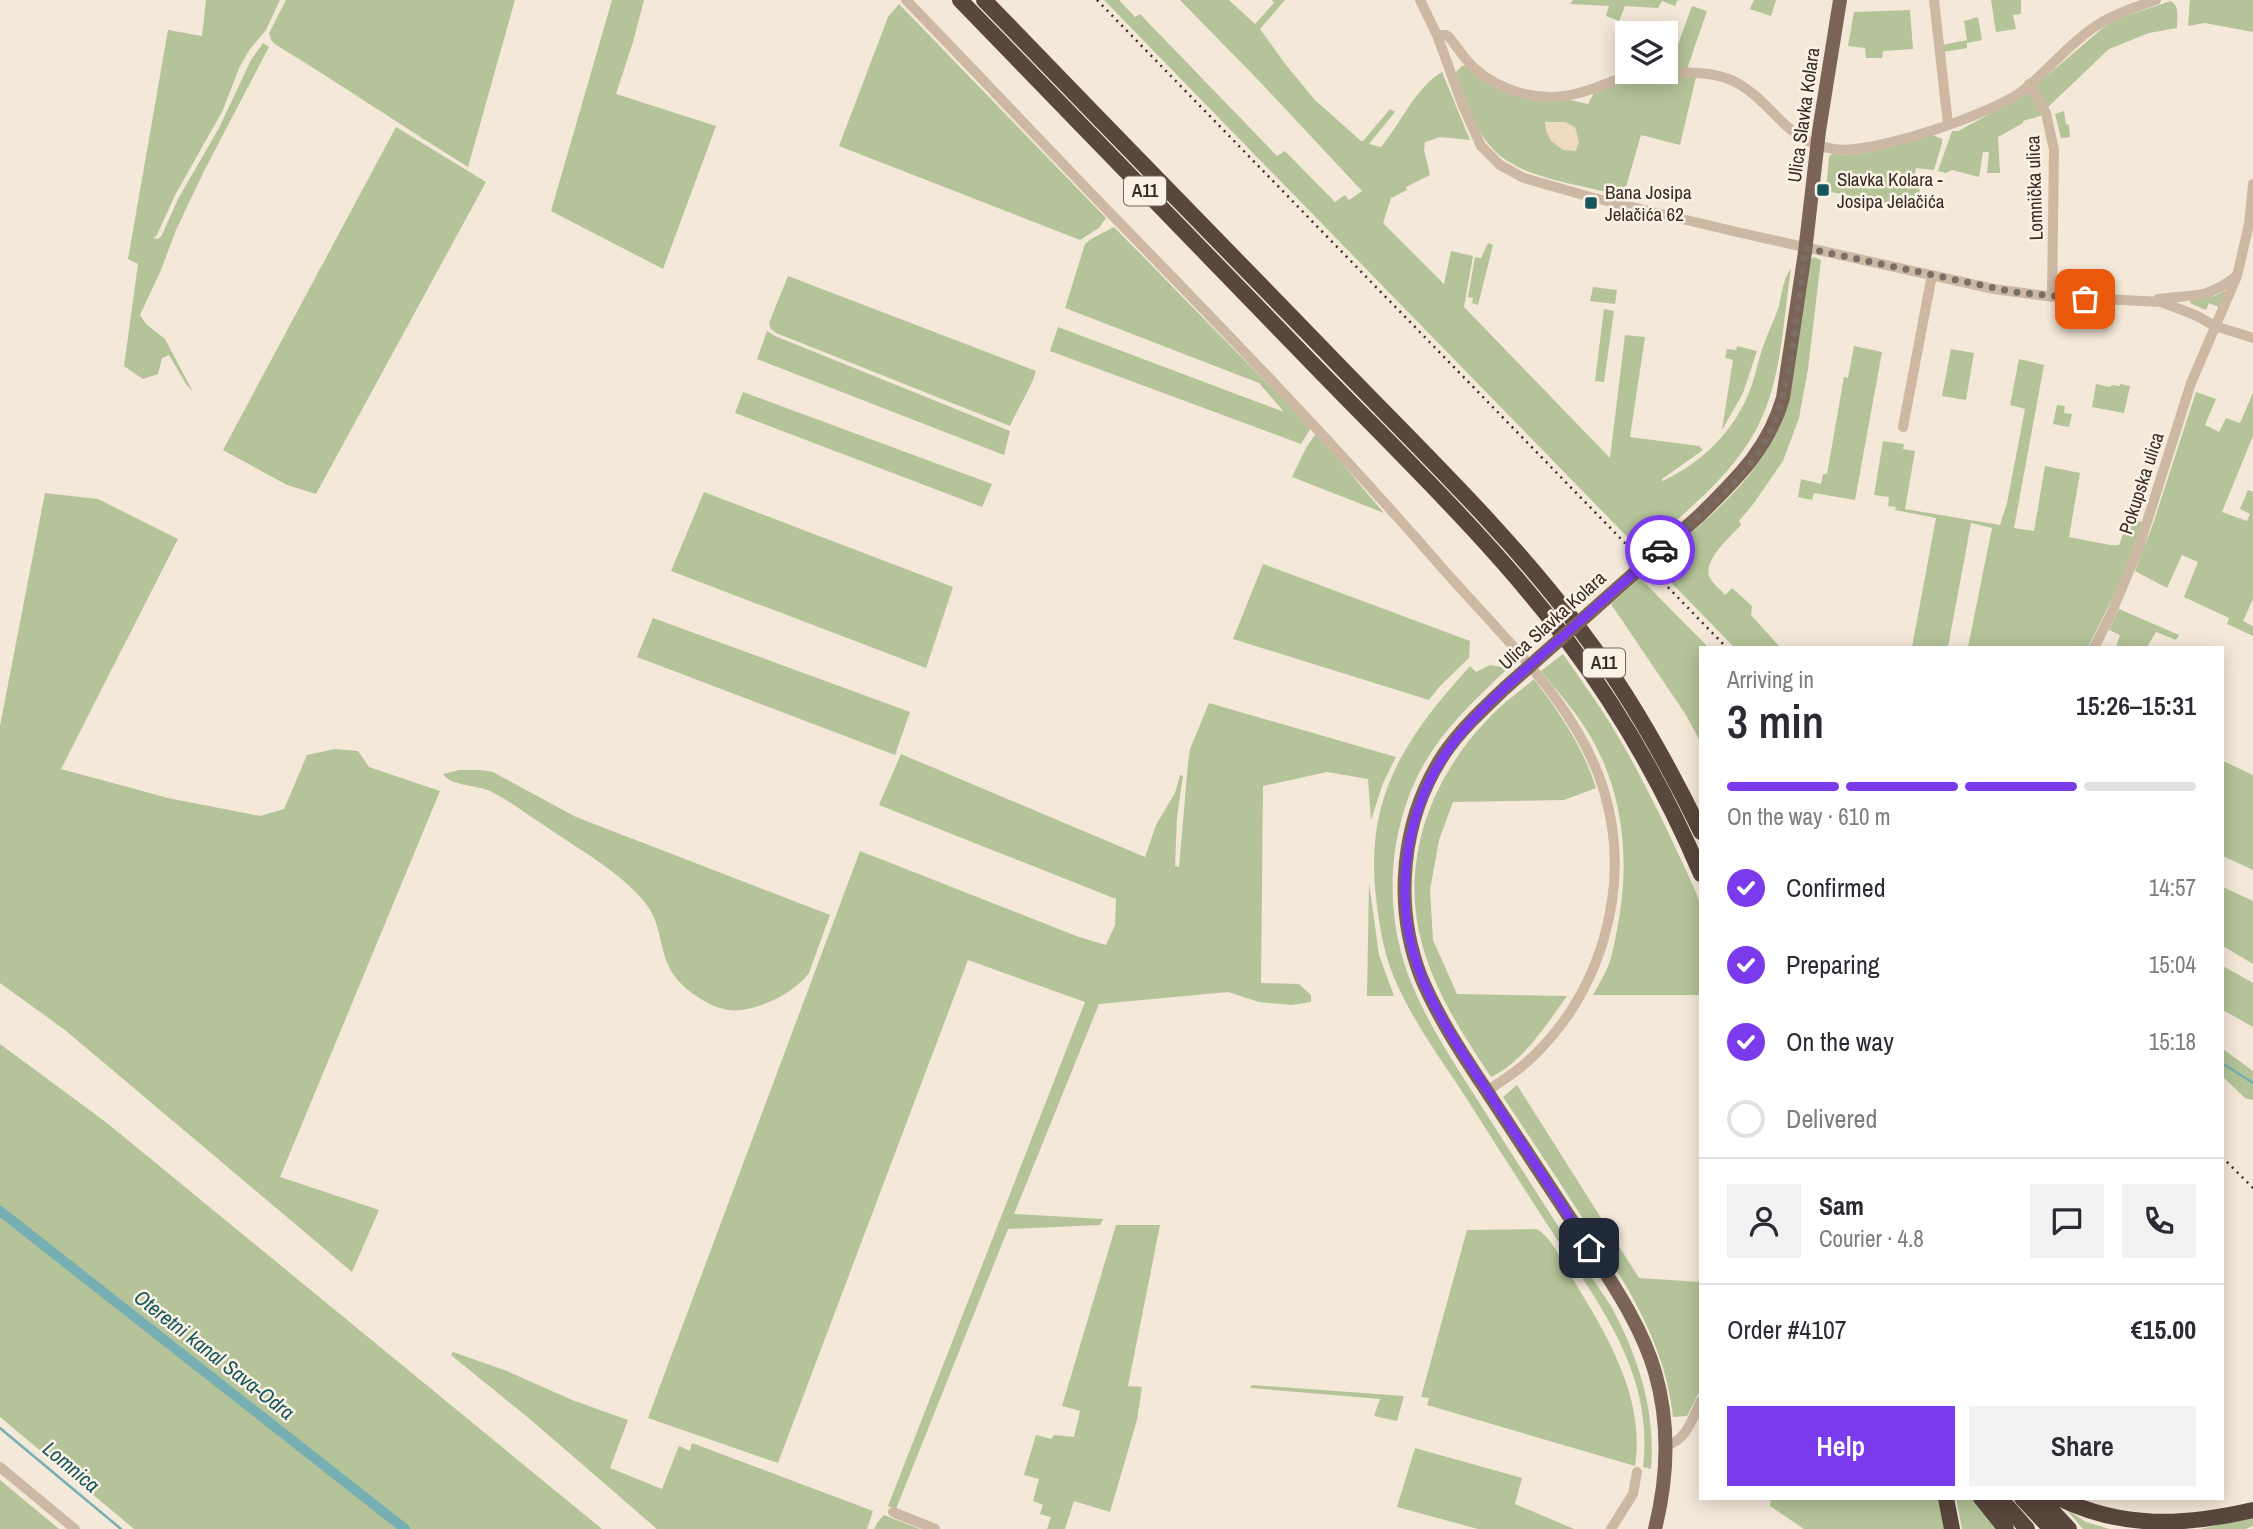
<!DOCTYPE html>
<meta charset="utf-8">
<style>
:root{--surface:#fff;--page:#f2f2f3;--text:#2b2b33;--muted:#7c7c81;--line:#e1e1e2;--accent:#7c3aed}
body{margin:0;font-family:"Archivo Narrow",sans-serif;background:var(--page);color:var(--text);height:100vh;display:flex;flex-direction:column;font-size:26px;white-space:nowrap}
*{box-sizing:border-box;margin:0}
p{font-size:23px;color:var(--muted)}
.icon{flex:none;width:38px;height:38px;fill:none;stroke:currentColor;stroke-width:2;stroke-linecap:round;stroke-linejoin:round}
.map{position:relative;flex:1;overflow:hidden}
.sheet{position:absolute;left:1699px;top:646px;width:525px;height:854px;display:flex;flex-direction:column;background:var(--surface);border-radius:0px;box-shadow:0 4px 18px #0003}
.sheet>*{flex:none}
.buttons{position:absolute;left:1615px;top:21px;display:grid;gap:14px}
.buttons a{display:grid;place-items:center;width:63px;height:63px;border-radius:0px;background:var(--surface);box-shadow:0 4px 18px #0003;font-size:35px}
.pin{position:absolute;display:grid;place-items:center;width:60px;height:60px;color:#fff;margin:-30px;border-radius:14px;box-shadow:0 4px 10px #0006}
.courier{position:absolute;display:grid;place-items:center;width:70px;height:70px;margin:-35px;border:5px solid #7c3aed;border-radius:50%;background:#fff;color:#222;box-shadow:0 2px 9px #0007}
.summary em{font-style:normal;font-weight:600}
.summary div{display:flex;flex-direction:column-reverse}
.summary{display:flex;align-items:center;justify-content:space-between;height:119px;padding:0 28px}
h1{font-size:46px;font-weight:600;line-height:52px}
.bar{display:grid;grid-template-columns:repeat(4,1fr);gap:10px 7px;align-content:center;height:84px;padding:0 28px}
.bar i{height:9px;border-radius:5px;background:var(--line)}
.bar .current{background:var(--accent)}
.bar p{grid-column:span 4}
.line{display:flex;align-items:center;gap:18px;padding:0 28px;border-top:2px solid var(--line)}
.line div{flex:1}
.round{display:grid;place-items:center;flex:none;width:74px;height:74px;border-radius:0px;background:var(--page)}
ol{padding:0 28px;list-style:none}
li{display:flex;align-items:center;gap:21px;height:77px}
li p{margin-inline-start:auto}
li .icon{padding:7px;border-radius:50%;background:var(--accent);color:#fff;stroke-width:4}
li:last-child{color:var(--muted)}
li i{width:38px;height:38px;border:4px solid var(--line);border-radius:50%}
.action{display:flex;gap:14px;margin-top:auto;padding:14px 28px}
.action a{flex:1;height:80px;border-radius:0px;background:var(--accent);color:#fff;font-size:28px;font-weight:600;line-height:80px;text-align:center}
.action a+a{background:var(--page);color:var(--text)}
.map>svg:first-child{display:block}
</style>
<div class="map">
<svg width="2253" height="1529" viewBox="0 0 2253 1529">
<rect width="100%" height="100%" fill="#f4e8d9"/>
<g fill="#b4c498">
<polygon points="206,0 280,0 266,30 250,49 240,66 222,112 175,195 157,235 153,238 158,239 162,235 178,199 219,128 251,60 263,43 269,47 204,171 176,230 161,270 140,315 146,324 165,339 193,392 186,384 169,355 162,358 158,374 143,379 124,366 138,264 128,259 168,30 202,36"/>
<path d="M286,0H515L468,167C403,127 341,84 276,45L271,40L269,33Z"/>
<polygon points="612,0 644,0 633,42 616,94 716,126 663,269 551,211"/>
<path d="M1104,0H1119L1135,17L1140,14L1277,156L1285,151L1335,202L1345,195L1349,200L1362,191L1262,84L1180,0H1229L1255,24L1274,3L1272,0H1285L1260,29L1286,65L1315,100L1361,141H1363L1390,109L1395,112L1369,144L1381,147C1401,123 1415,88 1442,72L1470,140L1440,137L1425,142L1424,150L1430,175L1406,187L1407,190L1391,198L1383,223L1444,284L1451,251L1473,256L1464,307L1610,458L1625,335L1645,337L1630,437L1699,446L1703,450L1662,479L1663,481C1702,462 1734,432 1750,390C1756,375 1758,359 1764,344C1768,332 1774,321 1778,309C1782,297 1782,279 1791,269C1783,320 1782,379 1758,426C1732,477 1683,514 1641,551Z"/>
<polygon points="1573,0 1679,0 1677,1 1675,6 1662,1 1658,8 1625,6 1619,21 1606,16 1609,6 1570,4"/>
<polygon points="1754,0 1776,0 1771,16 1750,9"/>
<polygon points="1991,0 2021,0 2021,14 2013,15 2016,29 1996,32"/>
<polygon points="2190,0 2253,0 2253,32 2205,23 2188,26"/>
<path d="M2171,1C2180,7 2177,18 2177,28L2149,33L2109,49L2047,108L2036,88V85L2104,27L2117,19Z"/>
<polygon points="899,4 1106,218 1099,228 1080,240 839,146 888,17"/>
<polygon points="1692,6 1707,11 1687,69 1666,68 1666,58 1670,48 1676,50"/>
<polygon points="1910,10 1913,49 1883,51 1882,58 1866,58 1865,48 1848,46 1854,12"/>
<polygon points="1978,17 1982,40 1967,43 1967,48 1943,52 1942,45 1967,40 1964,21"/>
<path d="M1462,66H1466L1482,80L1588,104L1595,91L1641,76L1696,77L1680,145L1641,135L1623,197C1583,183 1523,181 1493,149C1475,131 1467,100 1457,77L1456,72Z"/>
<polygon points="2030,91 2044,115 2023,121 2023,123 1998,137 2000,173 1987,173 1989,152 1983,152 1979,177 1952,170 1946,173 1938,171 1952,131 1958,131 2005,106"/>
<polygon points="2064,111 2066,124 2069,125 2070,137 2061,138 2055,114"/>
<polygon points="396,127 486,182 316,494 287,485 223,450"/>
<path d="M1932,135L1942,139V143L1934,170L1916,168L1912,187L1920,189L1916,209L1826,191L1829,157L1832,154C1867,157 1899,145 1932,135Z"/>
<polygon points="1114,227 1311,428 1301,444 1050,351 1058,327 1284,412 1259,383 1065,308 1085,244 1091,239"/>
<polygon points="1488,243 1493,245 1478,305 1472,303 1473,298 1468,297 1475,257 1481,258"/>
<path d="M1814,257L1821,260L1808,369L1799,418L1783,461L1754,503L1739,521L1741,525C1731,536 1701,562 1710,578C1713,584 1721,590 1725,595L1732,588L1752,606L1751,615L1780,647H1734L1654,565C1703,522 1752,486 1780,426L1810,260Z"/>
<path d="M788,276L1036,371C1030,391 1018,407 1010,426L776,333L771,329L769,323Z"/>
<polygon points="1593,287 1617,290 1615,304 1590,301"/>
<polygon points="2224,291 2226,291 2219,307 2209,303 2206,310 2190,303 2191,299 2215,296"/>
<polygon points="1604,309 1614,311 1604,382 1595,381"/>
<polygon points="767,331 775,336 1010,431 1004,455 757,359"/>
<polygon points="1737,346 1757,351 1743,393 1722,430 1733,360 1725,358 1727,349 1736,350"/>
<polygon points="1854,346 1882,352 1855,500 1814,493 1812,500 1798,497 1801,479 1821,484 1823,474 1827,474 1844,377 1848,378"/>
<polygon points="1951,349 1974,353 1966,400 1942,396"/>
<path d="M2019,359L2044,365L2014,528L2034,531L2045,466L2080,473L2069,537L2110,545H2119L2124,531L2127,532L2131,520L2143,522C2128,565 2109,607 2088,647H1968L1992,528L1971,523L1948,647H1912L1936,518L1895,510L1896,507L1888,506L1889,497L1874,495L1883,441L1904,444L1903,449L1915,451L1905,509L2000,525L2007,503L2025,409L2010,405Z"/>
<polygon points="2096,384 2110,387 2112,385 2120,386 2120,384 2130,386 2124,413 2092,407"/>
<polygon points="743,392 992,484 982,507 735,413"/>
<polygon points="2196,392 2216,399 2205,425 2219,432 2226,418 2240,423 2253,393 2253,436 2222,512 2247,521 2250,514 2240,509 2248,490 2253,492 2253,599 2243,621 2253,626 2253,636 2227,624 2229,618 2184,597 2198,562 2182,555 2167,588 2135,571 2153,524"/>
<polygon points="2057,405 2065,406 2064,413 2072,414 2069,427 2053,424"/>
<polygon points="1316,433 1384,513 1292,477 1306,448"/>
<polygon points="704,492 953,587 926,668 671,571"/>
<polygon points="45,493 98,499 178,539 61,769 168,798 260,816 284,809 307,755 335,749 358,751 369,767 440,791 280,1177 379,1210 352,1272 65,1030 0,983 0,726"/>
<polygon points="1263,564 1470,641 1469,658 1440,686 1429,700 1233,639"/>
<polygon points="1640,578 1708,647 1701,648 1701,743 1686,715 1611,604"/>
<polygon points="2119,609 2179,635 2176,640 2156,632 2147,647 2116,647 2120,635 2109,630"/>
<polygon points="653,618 910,712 895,755 637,657"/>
<path d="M1563,654C1576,673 1590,692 1603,712C1639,768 1667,829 1695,890L1701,907V995H1593C1599,984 1606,973 1610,961C1613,951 1615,940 1617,930C1630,866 1625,797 1592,739C1578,714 1559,693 1541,671Z"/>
<path d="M1490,665L1501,667L1506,670C1480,695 1454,719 1434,748C1387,817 1380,911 1413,987C1432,1032 1461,1073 1487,1115C1528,1179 1568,1243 1611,1306C1638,1356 1656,1411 1651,1469L1643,1467C1653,1382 1610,1320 1566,1253C1531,1200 1497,1146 1463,1093C1438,1055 1410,1017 1393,975C1383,950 1379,923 1376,897C1364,797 1406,737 1470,666L1476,672Z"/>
<path d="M1534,679C1561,715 1582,745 1596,788L1564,800L1453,802L1439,840L1430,890L1433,940L1457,994L1567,996C1546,1025 1524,1061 1491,1077C1463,1035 1435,992 1422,944C1399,862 1431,777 1489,718C1503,703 1519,692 1534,679Z"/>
<polygon points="1209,703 1396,757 1383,783 1371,820 1368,779 1327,772 1263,786 1261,983 1299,984 1311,995 1311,1002 1291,1005 1259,1002 1228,992 1099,1004 1014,1214 1103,1219 1100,1225 1008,1229 896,1509 888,1506 1085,1002 968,960 778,1463 648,1418 860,851 1079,937 1106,945 1115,925 1116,899 879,805 901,754 1145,857 1156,825 1175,793 1180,775 1183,776 1177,817 1175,866 1179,867 1188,763 1190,749"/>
<polygon points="2223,761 2253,775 2253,870 2223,856"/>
<path d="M459,770H480L493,772L576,817L830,915L809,973C793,995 746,1018 720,1008C703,1003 678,985 670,969C658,945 662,922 643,900C619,872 585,853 554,832C534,819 513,803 492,792C477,784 452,787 443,774Z"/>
<polygon points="1369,883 1379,955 1394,996 1367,996"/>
<polygon points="2223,887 2253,901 2253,964 2223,946"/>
<polygon points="2223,966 2253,983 2253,1027 2223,1010"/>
<polygon points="0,1044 107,1123 602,1529 134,1529 0,1417"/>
<polygon points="2223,1049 2253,1071 2253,1100 2245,1098 2223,1077"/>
<path d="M1517,1085L1639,1278L1701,1282V1388L1687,1416L1673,1417C1665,1340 1622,1277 1580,1214C1555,1175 1529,1136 1503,1097Z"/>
<polygon points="1116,1225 1160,1225 1128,1386 1142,1387 1137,1420 1110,1512 1074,1501 1065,1529 1047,1529 1051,1517 1040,1514 1043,1505 1033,1501 1039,1479 1024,1475 1036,1435 1051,1439 1054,1435 1074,1437 1080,1411 1062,1406"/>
<path d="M1536,1229C1548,1233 1562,1260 1568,1271C1603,1329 1646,1394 1635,1466L1427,1405L1429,1398L1421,1397L1467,1230Z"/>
<polygon points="453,1352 507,1371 572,1400 628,1420 610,1468 662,1489 679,1446 690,1451 692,1443 873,1511 867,1529 657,1529 531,1420 451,1355"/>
<polygon points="1252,1385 1404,1396 1397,1421 1374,1416 1380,1399 1250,1388"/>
<polygon points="1415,1448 1522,1478 1515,1504 1574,1529 1478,1529 1397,1507"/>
<polygon points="0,1480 59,1529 0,1529"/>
<polygon points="1771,1498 1941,1498 1948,1529 1804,1529 1770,1506"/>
<polygon points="1956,1498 1975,1498 2000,1529 1962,1529"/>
<polygon points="2067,1510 2086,1522 2110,1529 2083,1529"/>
<polygon points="884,1515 920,1529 874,1529 877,1523"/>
<polygon points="2253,1517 2253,1526 2246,1529 2200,1529"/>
</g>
<polygon fill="#eedabe" points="1545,122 1565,122 1575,127 1579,142 1576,151 1563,150 1551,141 1546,131"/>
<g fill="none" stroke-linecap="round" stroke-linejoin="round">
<g stroke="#75afb4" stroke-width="2.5">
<polyline points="2222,1063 2253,1083"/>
<polyline points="0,1428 121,1529"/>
</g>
<polyline stroke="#75afb4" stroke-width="10" points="0,1211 405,1529"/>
<g stroke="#cdb8a4" stroke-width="10">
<path d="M906,0C977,73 1046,147 1116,219C1228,334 1339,449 1444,570C1502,636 1579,706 1604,791C1633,887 1601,995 1527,1062C1515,1073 1500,1082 1487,1091"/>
<polyline points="1420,0 1437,35 1463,106 1481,146 1500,165 1524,178 1594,198 1737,232 1994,289 2046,296 2161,302 2195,315 2215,326 2253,338"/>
<polyline points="1934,0 1948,124"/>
<path d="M1437,35H1446L1449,37C1457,47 1464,58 1473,67C1501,93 1542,103 1579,93C1602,87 1622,75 1646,72"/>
<path d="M1666,72C1690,73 1718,71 1739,84C1775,105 1787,143 1834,149C1872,155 1989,115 2021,92C2049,70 2071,41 2102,22C2119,12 2138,6 2156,0"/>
<polyline points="2029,84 2046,113 2054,150 2052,297"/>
<path d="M2158,299C2192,294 2206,300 2235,277"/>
<polyline points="1903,427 1932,275"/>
<polyline points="2094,648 2111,614 2139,547 2191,383 2237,276 2249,224 2253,184"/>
<path d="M1666,1445C1686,1442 1693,1417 1701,1401"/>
<polyline points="0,1467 75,1529"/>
<polyline points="893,1512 935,1529"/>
<polyline points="1611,1529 1633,1494 1637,1472"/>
</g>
<g stroke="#7b6456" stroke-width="14">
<path d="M1699,516C1736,479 1768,450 1783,398L1805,252L1819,131L1840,0"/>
<path d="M1505,688C1483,709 1461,729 1444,754C1401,819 1393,905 1421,977C1439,1020 1465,1058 1490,1096C1523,1146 1556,1196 1589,1247C1614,1286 1642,1327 1655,1372C1670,1424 1668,1477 1655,1529"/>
</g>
<g stroke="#59463c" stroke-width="16">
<path d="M960,0C1077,121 1194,241 1311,362C1399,453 1493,542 1569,643C1623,715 1666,792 1701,874"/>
<path d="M984,0C1097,117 1211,234 1324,350C1412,442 1506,530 1582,632C1629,694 1667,762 1701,832"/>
<polyline points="1946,1498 1952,1529"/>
<polyline points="1981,1498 2006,1529"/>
<polyline points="2000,1498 2027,1529"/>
<polyline points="2022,1498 2051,1529"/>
<polyline points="2040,1498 2069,1529"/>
<path d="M2059,1498C2122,1529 2184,1526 2253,1510"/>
</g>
<g stroke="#382c26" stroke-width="2.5" stroke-dasharray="2 5" stroke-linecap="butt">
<polyline points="1097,0 1727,648"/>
<polyline points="2222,1157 2253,1188"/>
</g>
<polyline stroke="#7b6456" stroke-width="14" points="1505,688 1699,516"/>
</g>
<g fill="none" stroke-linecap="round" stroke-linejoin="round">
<path stroke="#7a6e65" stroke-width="7" stroke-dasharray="0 12.6" d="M1660,550C1695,518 1737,487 1762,447C1793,397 1797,307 1805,248L2014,292L2085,299"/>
<path stroke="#7c3aed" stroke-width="9" d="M1589,1248C1558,1199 1526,1150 1494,1101C1468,1061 1440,1022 1422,978C1389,897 1405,799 1461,733C1486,703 1516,678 1545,652C1583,618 1622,584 1660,550"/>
</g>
<g fill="#18565d" stroke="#fbf2e6" stroke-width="2.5">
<rect x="1816" y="183" width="14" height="14" rx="3.5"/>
<rect x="1584" y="196" width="14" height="14" rx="3.5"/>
</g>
<g text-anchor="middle" stroke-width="5" stroke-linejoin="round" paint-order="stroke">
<g fill="#fbf2e6" stroke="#726760" stroke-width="2">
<rect x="1124" y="176.5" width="42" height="29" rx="5"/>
<rect x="1583" y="648.5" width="42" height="29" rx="5"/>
</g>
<g font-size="18" font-weight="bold" fill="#382c26">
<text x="1145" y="197">A11</text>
<text x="1604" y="669">A11</text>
</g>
<g font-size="19" fill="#382c26" stroke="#fbf2e6">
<text transform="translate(1803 115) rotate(-82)" y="7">Ulica Slavka Kolara</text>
<text transform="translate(2034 188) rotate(-92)" y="7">Lomnička ulica</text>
<text transform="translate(2141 483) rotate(-72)" y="7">Pokupska ulica</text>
<text transform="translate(1552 620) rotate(-42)" y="7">Ulica Slavka Kolara</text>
</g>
<g font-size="19" fill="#382c26" stroke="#fbf2e6" text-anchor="start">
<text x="1837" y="186">Slavka Kolara -<tspan x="1837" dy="22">Josipa Jelačića</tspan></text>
<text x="1605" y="199">Bana Josipa<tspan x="1605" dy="22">Jelačića 62</tspan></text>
</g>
<g font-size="21" font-style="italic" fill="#18565d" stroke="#fbf2e6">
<text transform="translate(214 1355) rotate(38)" y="7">Oteretni kanal Sava-Odra</text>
<text transform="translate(71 1467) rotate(40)" y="7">Lomnica</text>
</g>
</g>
</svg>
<div class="buttons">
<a><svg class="icon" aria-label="layers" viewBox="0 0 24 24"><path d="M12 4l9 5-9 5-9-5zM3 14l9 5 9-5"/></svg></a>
</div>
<div class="pin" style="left:2085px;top:299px;background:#ea580c"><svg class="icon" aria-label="bag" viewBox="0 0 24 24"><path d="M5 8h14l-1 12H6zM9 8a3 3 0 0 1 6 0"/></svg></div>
<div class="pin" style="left:1589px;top:1248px;background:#1f2937"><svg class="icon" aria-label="home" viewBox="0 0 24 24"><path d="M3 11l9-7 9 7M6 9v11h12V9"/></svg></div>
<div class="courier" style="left:1660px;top:550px"><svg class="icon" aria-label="car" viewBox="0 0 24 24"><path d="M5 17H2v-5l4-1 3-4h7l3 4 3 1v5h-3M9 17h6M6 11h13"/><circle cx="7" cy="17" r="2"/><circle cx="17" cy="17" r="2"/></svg></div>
<section class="sheet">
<div class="summary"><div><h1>3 min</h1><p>Arriving in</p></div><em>15:26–15:31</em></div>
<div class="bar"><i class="current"></i><i class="current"></i><i class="current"></i><i></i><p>On the way · 610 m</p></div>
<ol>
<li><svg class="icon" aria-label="check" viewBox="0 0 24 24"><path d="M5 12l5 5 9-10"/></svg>Confirmed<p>14:57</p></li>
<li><svg class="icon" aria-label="check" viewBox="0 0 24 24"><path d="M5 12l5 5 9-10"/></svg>Preparing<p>15:04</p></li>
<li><svg class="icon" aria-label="check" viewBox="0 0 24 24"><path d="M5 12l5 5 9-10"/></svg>On the way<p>15:18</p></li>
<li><i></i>Delivered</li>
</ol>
<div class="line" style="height:126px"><a class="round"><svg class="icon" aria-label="person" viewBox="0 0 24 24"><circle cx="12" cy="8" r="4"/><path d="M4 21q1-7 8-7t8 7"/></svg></a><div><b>Sam</b><p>Courier · 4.8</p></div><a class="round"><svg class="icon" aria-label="chat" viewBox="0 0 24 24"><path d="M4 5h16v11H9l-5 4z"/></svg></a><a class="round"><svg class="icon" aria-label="phone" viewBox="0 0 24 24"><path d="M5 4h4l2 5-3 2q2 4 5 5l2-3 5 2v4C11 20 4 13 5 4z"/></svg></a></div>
<div class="line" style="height:91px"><div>Order #4107</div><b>€15.00</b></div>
<div class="action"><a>Help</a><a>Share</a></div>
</section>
</div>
